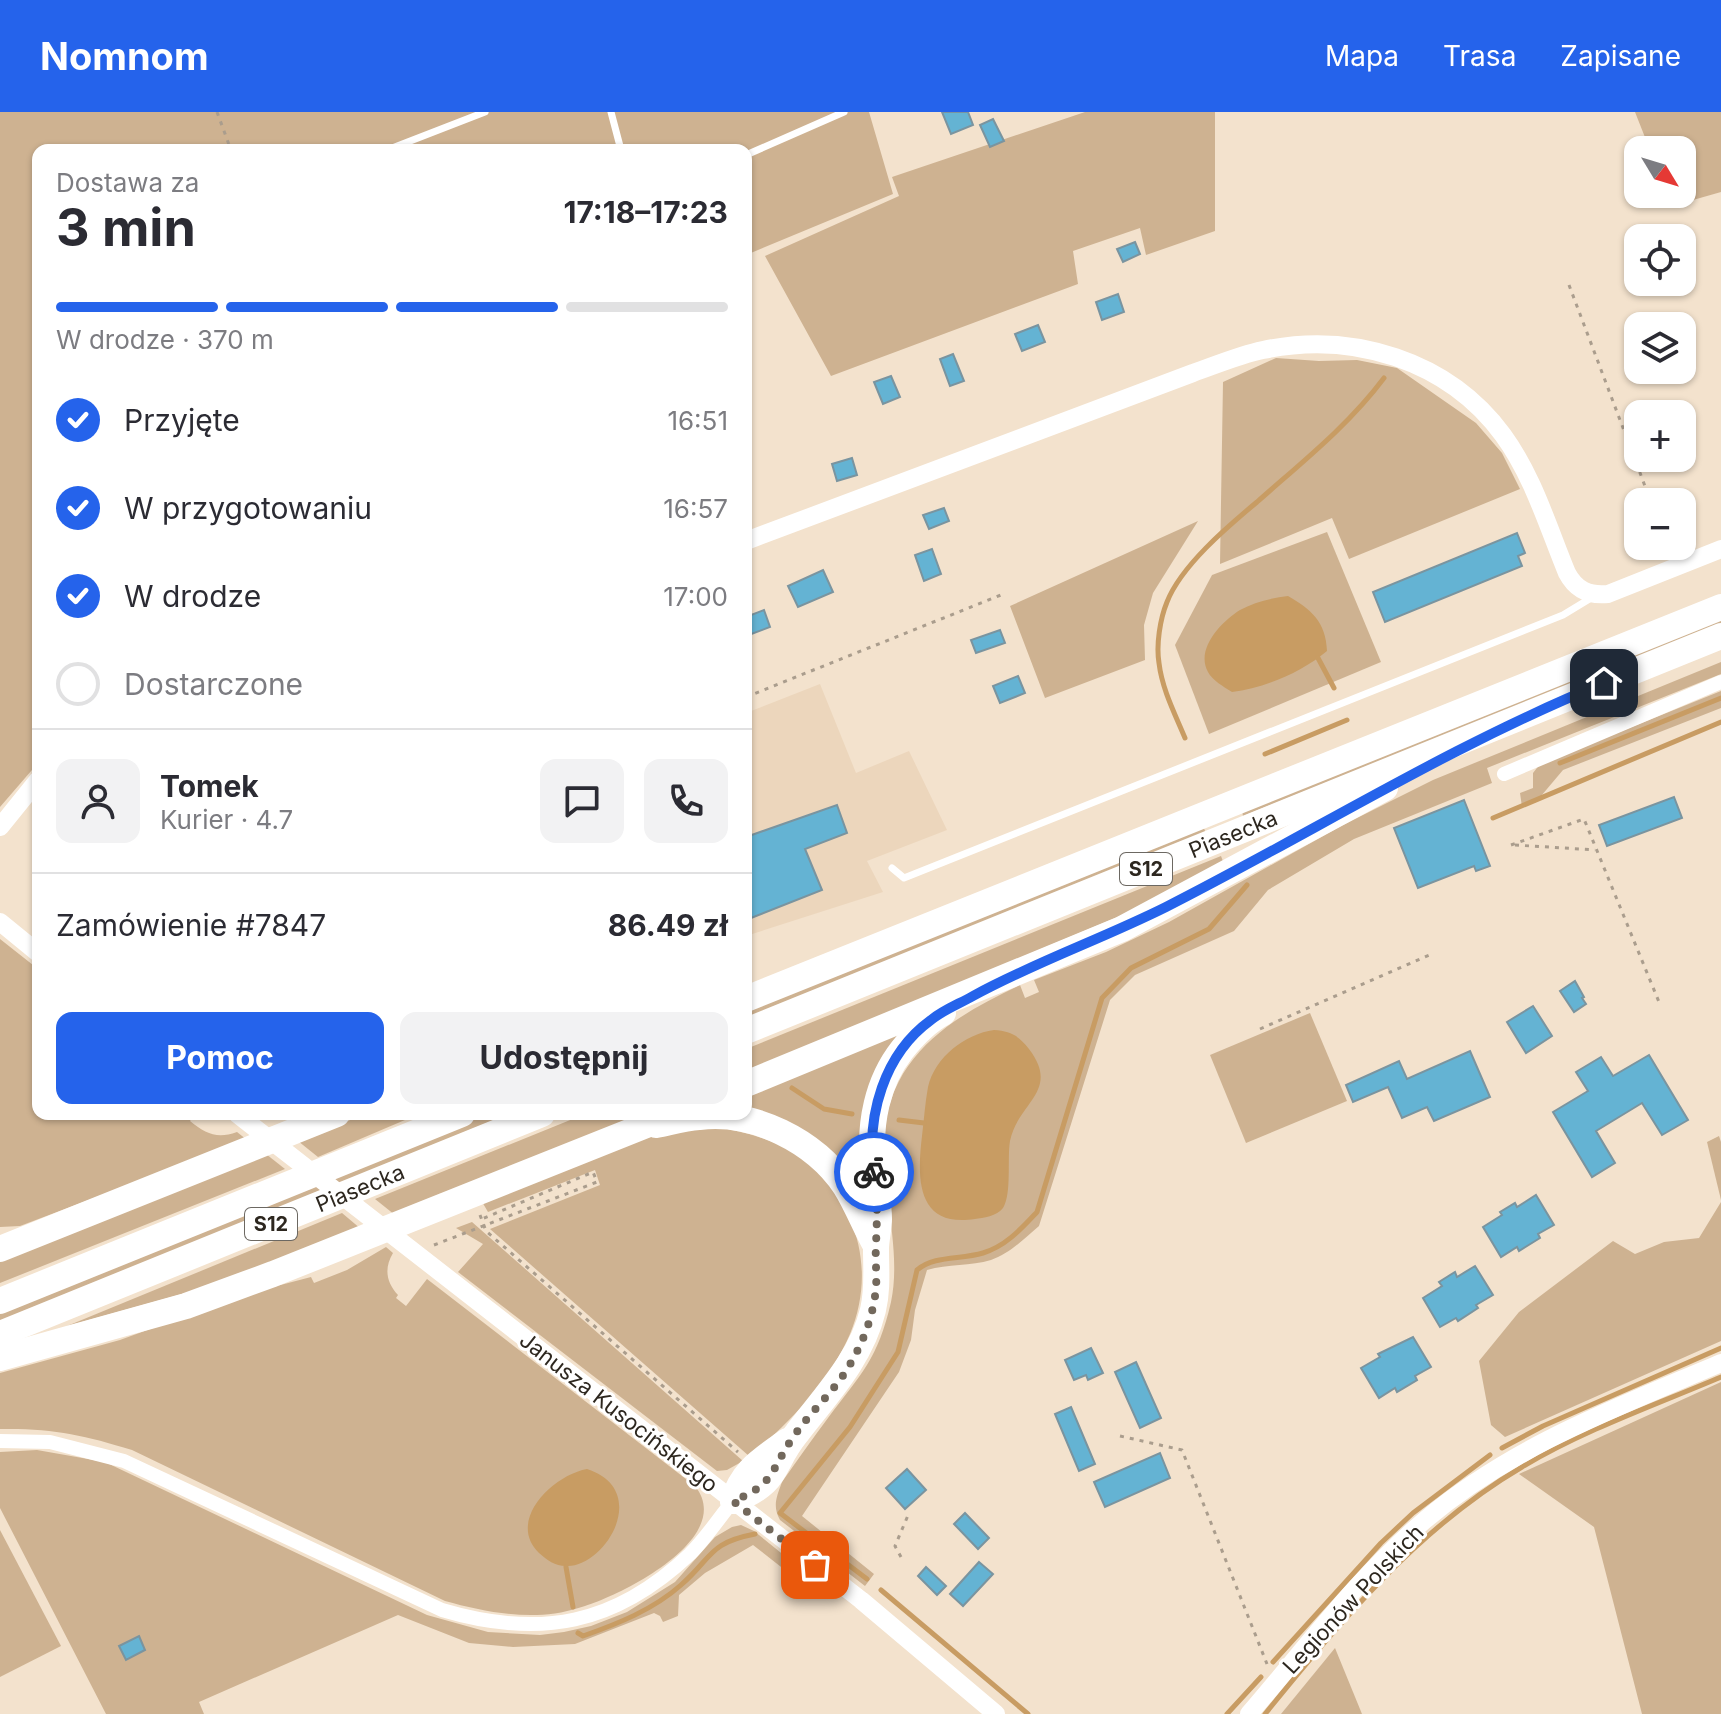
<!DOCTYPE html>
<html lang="pl">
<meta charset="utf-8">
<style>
:root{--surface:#fff;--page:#f2f2f3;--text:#2b2b33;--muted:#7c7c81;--line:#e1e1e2;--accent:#2563eb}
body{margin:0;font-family:Inter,sans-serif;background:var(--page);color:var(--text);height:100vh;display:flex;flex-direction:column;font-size:30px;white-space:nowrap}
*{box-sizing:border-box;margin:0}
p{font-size:26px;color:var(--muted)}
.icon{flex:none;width:44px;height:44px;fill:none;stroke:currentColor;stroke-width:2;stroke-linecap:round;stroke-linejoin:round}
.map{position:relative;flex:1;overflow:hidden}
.sheet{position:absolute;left:32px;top:32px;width:720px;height:976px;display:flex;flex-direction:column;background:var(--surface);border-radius:16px;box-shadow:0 2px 6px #0004}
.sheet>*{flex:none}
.needle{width:52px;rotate:128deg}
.buttons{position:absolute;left:1624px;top:24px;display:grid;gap:16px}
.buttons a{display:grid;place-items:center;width:72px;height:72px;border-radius:16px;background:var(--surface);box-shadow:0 2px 6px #0004;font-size:40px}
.pin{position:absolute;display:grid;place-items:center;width:68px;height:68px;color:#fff;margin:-34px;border-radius:16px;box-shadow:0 4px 12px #0006}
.courier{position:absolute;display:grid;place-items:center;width:80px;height:80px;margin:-40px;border:6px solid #2563eb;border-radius:50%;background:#fff;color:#222;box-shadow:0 2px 10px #0007}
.overview em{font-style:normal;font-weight:700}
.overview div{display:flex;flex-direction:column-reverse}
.overview{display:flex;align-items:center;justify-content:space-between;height:136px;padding:0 24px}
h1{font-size:52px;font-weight:700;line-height:60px}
.bar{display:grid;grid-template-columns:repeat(4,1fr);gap:12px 8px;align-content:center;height:96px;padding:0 24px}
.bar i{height:10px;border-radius:6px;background:var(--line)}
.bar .active{background:var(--accent)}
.bar p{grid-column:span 4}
.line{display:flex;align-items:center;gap:20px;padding:0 24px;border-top:2px solid var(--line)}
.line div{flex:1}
.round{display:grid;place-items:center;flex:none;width:84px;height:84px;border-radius:16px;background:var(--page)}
ol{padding:0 24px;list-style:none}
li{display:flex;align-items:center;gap:24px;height:88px}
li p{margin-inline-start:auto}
li .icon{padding:8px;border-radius:50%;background:var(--accent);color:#fff;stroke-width:4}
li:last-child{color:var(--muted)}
li i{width:44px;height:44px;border:4px solid var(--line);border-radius:50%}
.primary-button{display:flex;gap:16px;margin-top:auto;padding:16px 24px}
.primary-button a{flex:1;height:92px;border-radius:16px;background:var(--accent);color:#fff;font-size:32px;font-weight:700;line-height:92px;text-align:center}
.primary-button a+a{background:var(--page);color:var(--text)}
header{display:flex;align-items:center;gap:48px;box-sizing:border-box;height:112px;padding:0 40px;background:var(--accent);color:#fff}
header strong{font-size:38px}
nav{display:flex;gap:44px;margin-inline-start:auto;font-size:28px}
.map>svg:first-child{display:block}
</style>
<header>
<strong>Nomnom</strong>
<nav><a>Mapa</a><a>Trasa</a><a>Zapisane</a></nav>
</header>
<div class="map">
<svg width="1721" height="1602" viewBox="0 0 1721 1602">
<rect width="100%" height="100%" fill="#f3e2cd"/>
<polygon fill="#ecd6bc" points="820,572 856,661 909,639 947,718 867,749 883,780 746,824 746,601"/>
<g fill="#ceb291">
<polygon points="0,0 869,0 893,82 746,143 746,38 38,38 38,651 0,695"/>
<polygon points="1085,0 1215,0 1215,119 1146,143 1140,116 1073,139 1078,172 831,264 765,144 899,84 892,65"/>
<polygon points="1635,0 1721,0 1721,80 1672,94 1668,82 1682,82 1682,38 1650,38"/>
<polygon points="1276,246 1319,249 1357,248 1397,256 1476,311 1502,341 1520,377 1349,447 1332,406 1220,452 1223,270"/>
<polygon points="1198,409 1153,481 1144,513 1145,548 1045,586 1010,494"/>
<polygon points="1327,420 1381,550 1209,622 1175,533 1212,463"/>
<polygon points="1721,506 1721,512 1243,704 1242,699"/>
<path d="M1721,550V562L1487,656L1492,671L1354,727L1268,778L1234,819L1135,863L1110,888L1039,1114C1025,1126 1009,1142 991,1148C971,1154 948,1152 927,1158L915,1198L911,1228L899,1260L802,1404L874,1462L865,1474L780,1408C772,1394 777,1384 782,1370C797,1349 812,1327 828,1306C861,1262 878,1247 891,1190C898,1157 892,1121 888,1088C886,1068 883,1047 884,1027C888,944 952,905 1020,873L1025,886L1039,880L1034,868L1106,840L1169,810L1343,713L1433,668Z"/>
<polygon points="1721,579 1721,596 1563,658 1536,690 1522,695 1520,681 1533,676 1533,661 1540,652"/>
<polygon points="1203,714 1206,721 746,906 746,898"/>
<polygon points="1221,744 1224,752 1127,801 746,961 746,937"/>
<path d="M0,827L38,857V1002H195L190,1009C206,1022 217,1027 237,1020L247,1028L20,1114L0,1115Z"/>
<polygon points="1310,901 1347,989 1246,1031 1210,943"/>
<polygon points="899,919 866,1088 746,997 746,981"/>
<polygon points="365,1002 419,1002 318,1045 298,1029"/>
<polygon points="488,1002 509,1002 0,1210 0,1201"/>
<polygon points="585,1002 644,1002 395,1103 375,1087"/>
<path d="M706,1013C739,1019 770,1025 799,1043C806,1047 811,1054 817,1059C861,1103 874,1164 850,1222C830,1269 789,1312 749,1344L490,1117L600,1073L595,1058L488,1100L481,1088L645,1026Z"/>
<polygon points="1719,1024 1721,1030 1721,1088 1707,1030"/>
<polygon points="266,1042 285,1057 0,1171 0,1146"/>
<polygon points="1721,1090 1721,1229 1505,1325 1491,1313 1479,1249 1519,1200 1613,1129 1635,1142 1664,1130 1699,1126"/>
<polygon points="342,1101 361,1117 236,1167 67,1214"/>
<polygon points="472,1110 743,1349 727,1358 717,1359 458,1160 483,1132 456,1116"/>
<path d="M386,1135L393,1141C384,1156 386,1170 398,1183L396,1186L406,1194L427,1167L695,1374C736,1425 624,1482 585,1494C570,1499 552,1503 537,1503C506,1504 474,1497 445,1489L132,1338C84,1323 51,1316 0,1317V1261L120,1228L246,1182L311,1165L314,1171L347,1158Z"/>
<polygon points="1721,1270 1721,1602 1642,1602 1594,1415 1519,1362"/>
<polygon points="37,1338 105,1350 427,1503 488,1520 540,1523 564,1520 591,1514 627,1500 675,1470 715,1425 732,1415 741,1413 754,1419 796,1453 790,1462 753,1433 705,1461 679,1483 678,1504 663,1510 660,1504 654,1501 575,1532 513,1535 469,1531 398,1503 199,1590 204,1602 106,1602 0,1396 0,1340"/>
<polygon points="0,1418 61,1534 0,1565"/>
<polygon points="1335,1536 1362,1602 1281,1602"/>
</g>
<g fill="#c89c63">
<path d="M1288,484C1311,497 1326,510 1327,539C1302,560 1265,576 1232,580C1224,575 1212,568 1208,560C1195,537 1222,509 1240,498C1254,490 1272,486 1288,484Z"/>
<path d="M994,918C1011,919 1019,924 1029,937C1061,979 1018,990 1010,1029C1007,1046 1012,1082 1003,1096C997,1104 983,1106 975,1107C916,1116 917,1066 922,1024C924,1008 925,991 928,975C935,945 965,922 994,918Z"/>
<path d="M587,1357C652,1378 605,1456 566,1454C555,1454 547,1448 539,1441C506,1409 553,1363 587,1357Z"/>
</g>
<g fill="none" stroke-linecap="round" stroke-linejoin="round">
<g stroke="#c89c63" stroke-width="5">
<polyline points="1318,546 1334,576"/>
<path d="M1185,626C1175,602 1162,577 1159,551C1156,533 1160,507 1167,490C1181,454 1227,415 1257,390C1301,351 1348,314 1384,266"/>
<polyline points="1265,642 1347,608"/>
<polyline points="1560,651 1721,586"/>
<polyline points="1493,706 1721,610"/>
<polyline points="792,976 824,997 852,1002"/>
<polyline points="899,1008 924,1011"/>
<polyline points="1502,1336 1543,1314 1721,1236"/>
<polyline points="566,1455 573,1495"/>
<path d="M867,1467L780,1401L850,1315L898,1240L917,1158C935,1143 960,1148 983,1141C1006,1134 1021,1117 1037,1100L1102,886L1131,856L1209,817L1247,773"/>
<polyline points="881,1478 1028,1602"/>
<path d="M578,1521L583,1524C617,1512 653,1498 681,1473C713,1445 708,1431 755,1422"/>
<polyline points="1273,1550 1381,1431 1413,1401 1490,1343"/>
<polyline points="1227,1602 1261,1565"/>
<path d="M1265,1602C1340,1510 1418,1416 1522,1355C1584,1318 1655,1293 1721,1265"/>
</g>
</g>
<g fill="#64b3d3" stroke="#7a949f" stroke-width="2">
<polygon points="942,0 968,0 973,13 951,22"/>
<polygon points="993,7 1004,29 990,35 980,13"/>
<polygon points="1135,130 1140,142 1123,150 1117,137"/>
<polygon points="1118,182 1124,200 1102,208 1096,190"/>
<polygon points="1038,213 1045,230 1022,239 1015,222"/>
<polygon points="953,242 964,269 950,274 940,247"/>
<polygon points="891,264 900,285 883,292 874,270"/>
<polygon points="852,346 857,363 837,369 832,352"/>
<polygon points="944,396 949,409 929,417 923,403"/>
<polygon points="1517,421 1525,441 1518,444 1522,454 1385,510 1373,480"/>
<polygon points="932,437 941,462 924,469 915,443"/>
<polygon points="823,458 833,480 798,495 788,474"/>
<polygon points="764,498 770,515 746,524 746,505"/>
<polygon points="1000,518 1005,531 976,541 971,528"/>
<polygon points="1018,564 1025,581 1000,591 993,574"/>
<polygon points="1674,685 1682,706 1607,734 1599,713"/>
<polygon points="1464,688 1490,754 1476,759 1474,754 1418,776 1394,716"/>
<polygon points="837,693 847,721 805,737 822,778 746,808 746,725"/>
<polygon points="1575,869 1584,885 1582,886 1586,892 1574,900 1560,879"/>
<polygon points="1533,894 1552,924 1526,941 1507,910"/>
<polygon points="1470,939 1490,985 1434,1009 1427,995 1402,1006 1388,975 1353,990 1346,973 1399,949 1407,967"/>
<polygon points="1649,943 1688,1008 1662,1023 1642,991 1596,1019 1615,1051 1592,1065 1553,1000 1588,979 1576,960 1601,945 1613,964"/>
<polygon points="1536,1083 1554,1113 1538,1122 1540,1126 1519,1139 1517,1135 1501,1145 1483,1115 1502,1103 1500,1100 1515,1091 1517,1095"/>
<polygon points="1475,1154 1493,1183 1476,1193 1478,1196 1458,1209 1456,1206 1440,1215 1423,1186 1442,1174 1439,1170 1455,1160 1457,1165"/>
<polygon points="1413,1225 1431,1255 1415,1264 1417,1268 1397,1280 1395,1276 1379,1286 1361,1256 1380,1245 1378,1242"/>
<polygon points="1091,1236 1103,1261 1088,1268 1086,1263 1074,1268 1065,1248"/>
<polygon points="1136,1250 1161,1306 1140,1316 1115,1260"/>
<polygon points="1071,1295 1095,1352 1079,1359 1055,1302"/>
<polygon points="1160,1341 1170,1366 1105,1395 1094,1370"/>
<polygon points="907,1357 926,1378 905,1397 886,1376"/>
<polygon points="965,1401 989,1426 978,1437 954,1412"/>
<polygon points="979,1450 993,1462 963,1494 950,1482"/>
<polygon points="926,1455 946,1474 937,1483 918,1464"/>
<polygon points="139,1524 145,1538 126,1548 119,1534"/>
</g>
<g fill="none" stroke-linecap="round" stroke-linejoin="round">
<g stroke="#aa9d8d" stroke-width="3" stroke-dasharray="4 6" stroke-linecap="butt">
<polyline points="217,0 231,38"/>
<polyline points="1569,173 1651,390"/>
<polyline points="746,585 1001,483"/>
<polyline points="1511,733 1584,707 1659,890"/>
<polyline points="1515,733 1595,738"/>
<polyline points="1260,917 1434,841"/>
<polyline points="480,1103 486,1119 738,1340"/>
<polyline points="434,1133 597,1070 593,1060 482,1107"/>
<polyline points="1120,1324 1182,1338 1267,1552"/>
<polyline points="901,1445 895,1434 909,1401"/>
</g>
<g stroke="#fff" stroke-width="7">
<polyline points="611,0 621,38"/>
<polyline points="387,38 485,0"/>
<polyline points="746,43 844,0"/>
<polyline points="892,756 904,766 1563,503 1591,486"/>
</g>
<g stroke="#fff" stroke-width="14">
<polyline points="1504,662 1721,570"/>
<path d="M0,1329L50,1330L124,1349L442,1498C540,1527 615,1513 690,1442C706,1426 719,1406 733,1389"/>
</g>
<g stroke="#fff" stroke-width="18">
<path d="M746,429L1193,261C1216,253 1239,243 1263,238C1352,219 1448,248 1503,323C1533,364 1548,415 1567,461C1576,478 1589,484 1608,482L1721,437"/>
<polyline points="0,715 38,668"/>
<polyline points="0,810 38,841"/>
<polyline points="237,1002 861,1488 996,1602"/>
<path d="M1249,1602C1306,1536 1359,1464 1425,1408C1512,1334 1618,1295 1721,1251"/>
</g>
<g stroke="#fff" stroke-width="26">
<polyline points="746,887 1721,495"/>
<polyline points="746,919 1721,524"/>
<polyline points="746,972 1122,817 1385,676"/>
<path d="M656,1013C671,1010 685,1006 699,1005C753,998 815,1029 845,1074C857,1093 865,1115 876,1134"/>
<polyline points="0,1137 337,1002"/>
<polyline points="0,1189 462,1002"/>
<polyline points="0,1222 542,1002"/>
<polyline points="0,1246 186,1194 273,1162 674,1002"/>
<path d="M733,1389C782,1369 769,1355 797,1321C827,1282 861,1247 873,1198C878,1177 876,1157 876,1137C876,1127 879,1117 879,1107C879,1089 874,1070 873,1052C869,1012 877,970 902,938C914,923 926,910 943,901"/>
<path d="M733,1389C743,1357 762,1348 787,1329"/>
</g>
</g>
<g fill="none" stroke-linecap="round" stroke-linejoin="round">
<path stroke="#72685c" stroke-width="8" stroke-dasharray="0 14.4" d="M815,1453L733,1389C776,1372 770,1358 794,1324C809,1302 829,1284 844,1262C861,1236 873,1207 876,1176C877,1162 875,1147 876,1133C877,1106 878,1087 874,1060"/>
<path stroke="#2563eb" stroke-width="10" d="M874,1060C866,1004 884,942 931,908C943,898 959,892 973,884C1035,850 1102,827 1166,795C1312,721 1451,633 1604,571"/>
</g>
<g text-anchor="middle" stroke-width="6" stroke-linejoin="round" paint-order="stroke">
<g fill="#fff" stroke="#6c6862" stroke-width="2">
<rect x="1120" y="741" width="52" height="32" rx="6"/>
<rect x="245" y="1096" width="52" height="32" rx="6"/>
</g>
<g font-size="20" font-weight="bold" fill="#2d271f">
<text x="1146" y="764">S12</text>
<text x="271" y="1119">S12</text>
</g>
<g font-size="22" fill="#2d271f" stroke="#fff">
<text transform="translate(1233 722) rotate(-22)" y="8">Piasecka</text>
<text transform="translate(360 1076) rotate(-22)" y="8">Piasecka</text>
<text transform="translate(619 1300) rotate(38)" y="8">Janusza Kusocińskiego</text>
<text transform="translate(1353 1487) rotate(-47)" y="8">Legionów Polskich</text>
</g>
</g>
</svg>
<div class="buttons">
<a><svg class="needle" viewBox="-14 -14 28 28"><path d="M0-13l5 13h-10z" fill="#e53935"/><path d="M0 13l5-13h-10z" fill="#7c7c81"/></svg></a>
<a><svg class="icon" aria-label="locate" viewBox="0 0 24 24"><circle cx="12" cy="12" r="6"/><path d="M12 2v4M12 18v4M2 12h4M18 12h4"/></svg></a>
<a><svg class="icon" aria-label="layers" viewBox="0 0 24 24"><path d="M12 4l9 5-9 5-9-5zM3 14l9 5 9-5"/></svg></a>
<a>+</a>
<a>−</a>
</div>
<div class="pin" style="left:815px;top:1453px;background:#ea580c"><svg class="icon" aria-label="bag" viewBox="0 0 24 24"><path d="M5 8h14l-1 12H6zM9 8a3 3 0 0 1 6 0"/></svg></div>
<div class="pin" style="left:1604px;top:571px;background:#1f2937"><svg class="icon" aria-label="home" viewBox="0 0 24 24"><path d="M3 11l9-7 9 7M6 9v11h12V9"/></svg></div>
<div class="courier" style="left:874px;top:1060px"><svg class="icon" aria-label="bike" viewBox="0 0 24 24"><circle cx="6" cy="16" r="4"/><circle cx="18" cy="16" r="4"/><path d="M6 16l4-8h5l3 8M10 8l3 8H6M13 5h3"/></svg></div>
<section class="sheet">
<div class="overview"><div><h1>3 min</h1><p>Dostawa za</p></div><em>17:18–17:23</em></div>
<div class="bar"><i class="active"></i><i class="active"></i><i class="active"></i><i></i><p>W drodze · 370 m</p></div>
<ol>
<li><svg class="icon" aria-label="check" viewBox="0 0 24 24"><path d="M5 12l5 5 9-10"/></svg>Przyjęte<p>16:51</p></li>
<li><svg class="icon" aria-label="check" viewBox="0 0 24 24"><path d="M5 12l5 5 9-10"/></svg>W przygotowaniu<p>16:57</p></li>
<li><svg class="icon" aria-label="check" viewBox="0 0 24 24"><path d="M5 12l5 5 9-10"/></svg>W drodze<p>17:00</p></li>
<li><i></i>Dostarczone</li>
</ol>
<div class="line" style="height:144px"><a class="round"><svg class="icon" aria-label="person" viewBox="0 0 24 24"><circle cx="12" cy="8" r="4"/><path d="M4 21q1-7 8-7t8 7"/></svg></a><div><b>Tomek</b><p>Kurier · 4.7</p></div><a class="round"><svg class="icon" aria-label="chat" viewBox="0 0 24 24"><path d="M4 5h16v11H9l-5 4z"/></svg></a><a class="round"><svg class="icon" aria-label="phone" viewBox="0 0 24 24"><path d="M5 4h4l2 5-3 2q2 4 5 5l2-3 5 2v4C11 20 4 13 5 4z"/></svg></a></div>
<div class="line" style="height:104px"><div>Zamówienie #7847</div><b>86.49 zł</b></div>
<div class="primary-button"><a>Pomoc</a><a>Udostępnij</a></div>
</section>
</div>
